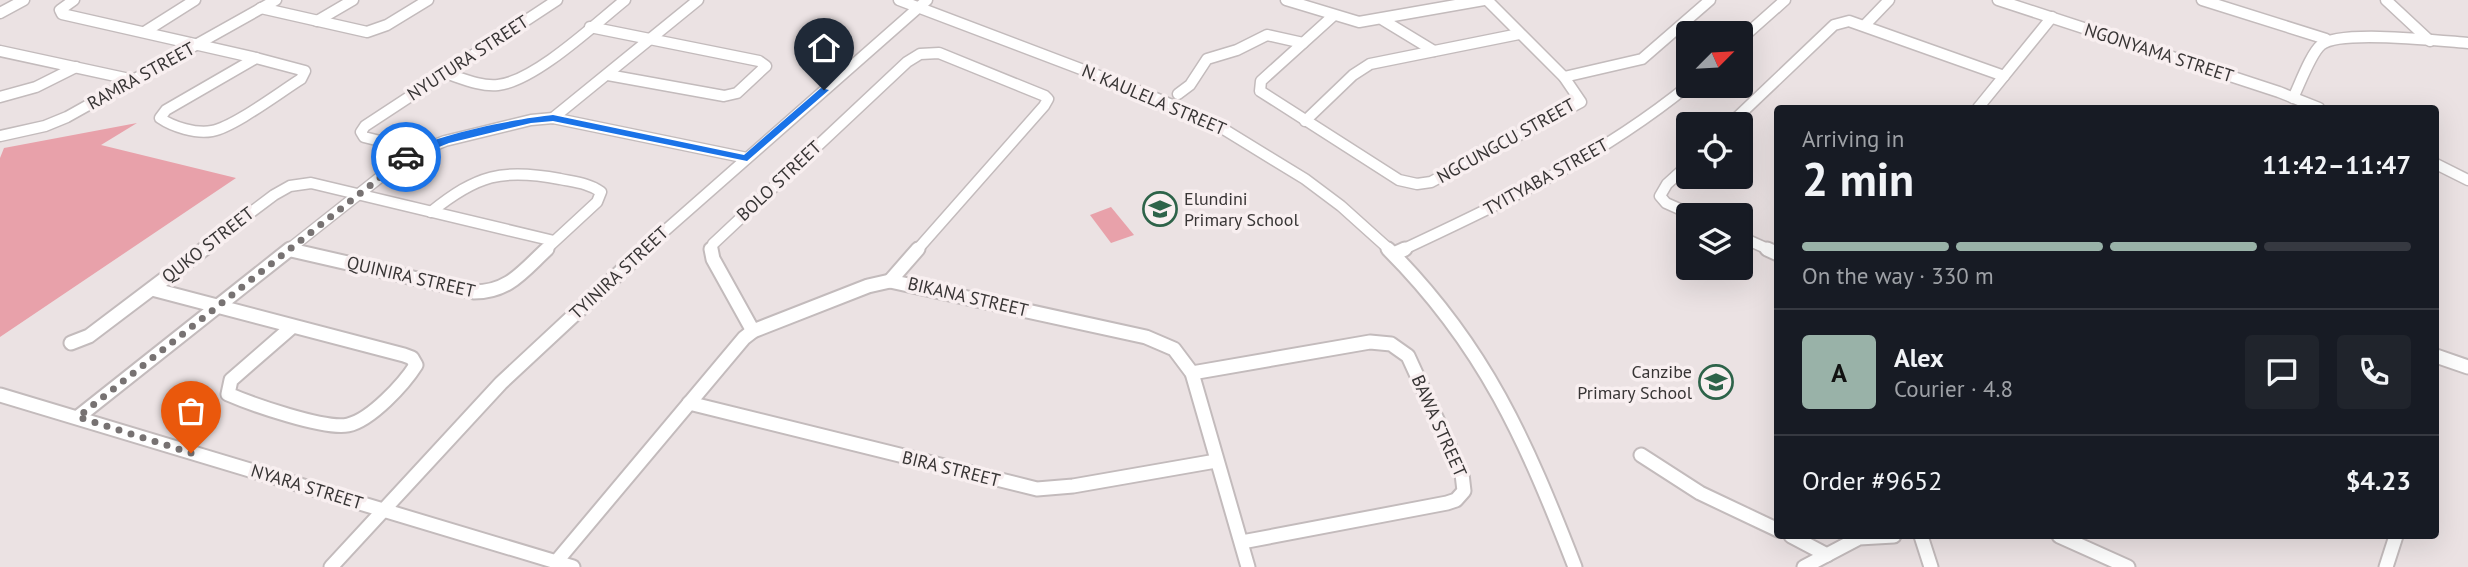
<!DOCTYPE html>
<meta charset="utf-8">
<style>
:root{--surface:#171b24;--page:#20242c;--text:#f1f3f6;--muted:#9ea1a6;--line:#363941;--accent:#99b2a8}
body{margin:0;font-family:"PT Sans",sans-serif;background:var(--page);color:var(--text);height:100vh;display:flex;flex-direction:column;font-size:26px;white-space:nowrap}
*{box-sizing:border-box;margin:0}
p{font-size:23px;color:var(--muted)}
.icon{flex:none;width:38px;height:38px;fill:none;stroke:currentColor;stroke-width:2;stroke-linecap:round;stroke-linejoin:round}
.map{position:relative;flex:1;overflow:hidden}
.details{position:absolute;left:1774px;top:105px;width:665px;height:434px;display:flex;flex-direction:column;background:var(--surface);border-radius:7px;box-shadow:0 7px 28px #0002}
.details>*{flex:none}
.needle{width:46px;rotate:66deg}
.tools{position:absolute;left:1676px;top:21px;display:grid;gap:14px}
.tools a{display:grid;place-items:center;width:77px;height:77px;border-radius:7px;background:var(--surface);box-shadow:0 7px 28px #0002;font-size:35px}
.pin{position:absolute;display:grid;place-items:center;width:60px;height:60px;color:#fff;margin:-72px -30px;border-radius:50% 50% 50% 0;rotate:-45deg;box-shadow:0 0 7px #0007}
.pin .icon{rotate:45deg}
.courier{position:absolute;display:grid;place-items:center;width:70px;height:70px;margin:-35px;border:5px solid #1a73e8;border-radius:50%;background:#fff;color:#222;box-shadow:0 2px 9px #0007}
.headline em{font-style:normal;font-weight:800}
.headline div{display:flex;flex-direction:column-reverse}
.headline{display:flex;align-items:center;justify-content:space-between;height:119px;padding:0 28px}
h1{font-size:46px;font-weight:800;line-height:52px}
.bar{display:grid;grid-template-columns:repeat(4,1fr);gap:10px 7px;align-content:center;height:84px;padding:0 28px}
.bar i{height:9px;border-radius:5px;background:var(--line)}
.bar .selected{background:var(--accent)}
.bar p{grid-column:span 4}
.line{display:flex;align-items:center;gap:18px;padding:0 28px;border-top:2px solid var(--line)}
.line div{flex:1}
.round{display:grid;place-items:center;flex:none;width:74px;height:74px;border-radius:7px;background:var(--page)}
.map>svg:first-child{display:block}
</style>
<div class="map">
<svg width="2468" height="567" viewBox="0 0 2468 567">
<rect width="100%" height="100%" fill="#ebe2e3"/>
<g fill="#e8a1aa">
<polygon points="137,123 101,145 236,178 0,337 0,158 4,148"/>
<polygon points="1111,207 1134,235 1111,243 1090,215"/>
</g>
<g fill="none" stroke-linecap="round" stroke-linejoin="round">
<g stroke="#c3bbbc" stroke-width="13">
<g id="minor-far1">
<polyline points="74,0 60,10 62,14 256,58"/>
<polyline points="899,0 1144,93 1212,122 1305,179 1341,206 1390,250"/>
<polyline points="1286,0 1359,22 1484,0"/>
<polyline points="1998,0 2279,92 2319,108"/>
<polyline points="2202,0 2326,39"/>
<polyline points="2386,0 2430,41"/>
<polyline points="261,8 367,32 387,25 428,0"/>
<polyline points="0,13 24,0"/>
<polyline points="1333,16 1261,81 1260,91 1399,180 1417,184 1431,182 1581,102 1564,77 1487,0"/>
<polyline points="1383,20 1434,51"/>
<polyline points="317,21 353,0"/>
<polyline points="1865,25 1889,0"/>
<polyline points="590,27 759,61 766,66 737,93 724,96 608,75"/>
<polyline points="146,31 195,0"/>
<polyline points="1741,39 1785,0"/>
<polyline points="0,51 134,80"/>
<path d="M256,58L305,71L301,79C280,92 234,127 212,131C196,134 173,127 160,118L166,110Z"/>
<path d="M445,73C461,78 481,87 498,85C535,81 595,24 625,0"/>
<polyline points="1564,77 1642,59 1710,0"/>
<polyline points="1178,94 1190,85 1207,59 1237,50 1267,35 1303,43"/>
<polyline points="0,97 36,87 76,67"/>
<path d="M2293,98C2299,86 2311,53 2321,45C2339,29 2442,41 2468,43"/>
<polyline points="1978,108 2052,17"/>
<polyline points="553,118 698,0"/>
<polyline points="1305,121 1353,75 1370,64 1519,34"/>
<polyline points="1730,124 1834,25 1849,21 2004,76"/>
<polyline points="0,136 45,126 67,117 276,0"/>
<polyline points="416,150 364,137 361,132 365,126 557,0"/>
<polyline points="1689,164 1667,184 1660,196 1666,203 1693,215"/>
<polyline points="2436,164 2468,180"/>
<path d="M431,212C477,175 502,168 560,179C574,182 589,183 601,192L597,202L545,250"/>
<polyline points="1741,237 1770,250"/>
<polyline points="201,250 274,195 290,186 311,183 554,241"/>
<polyline points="288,250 407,156 445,141 531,120 553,118 747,158"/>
<polyline points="643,250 927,0"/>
<polyline points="711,250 713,244 907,62 920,54 939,53 1045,96 1048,99 1044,106 917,250"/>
<path d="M1402,250C1503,203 1602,156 1689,85"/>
</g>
</g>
<g stroke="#c3bbbc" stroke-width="17">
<g id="minor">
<polyline points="711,249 713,259 753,331"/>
<path d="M1388,249C1485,346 1526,441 1575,567"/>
<polyline points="1767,249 1778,254"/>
<path d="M291,250L474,292C509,292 523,271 547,249"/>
<polyline points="1394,254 1405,249"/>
<polyline points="890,281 918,249"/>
<path d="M152,289L404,355L412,358L416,365C404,384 371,420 348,425C325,430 251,404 228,394L231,380L293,326"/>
<polyline points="71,343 89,336 204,249"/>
<polyline points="2436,356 2468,367"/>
<polyline points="1192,373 1370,342 1391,344 1408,356 1462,474 1464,491 1456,500 1447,503 1242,542"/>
<polyline points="0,395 573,567"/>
<polyline points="689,403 1037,489 1073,486 1216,461"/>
<polyline points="78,417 290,249"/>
<polyline points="1641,455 1700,493 1778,530"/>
<polyline points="1791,536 1827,555"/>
<polyline points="1921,536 1931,567"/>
<polyline points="2059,536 2128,567"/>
<polyline points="556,562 744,338 753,331 868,286 890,281 1146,337 1174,349 1192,373 1248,567"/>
<polyline points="331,567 501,383 645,249"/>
<polyline points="1804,567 1859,538 1894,536"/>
<polyline points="2386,567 2396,536"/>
</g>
</g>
<use href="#minor-far1" stroke="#fff" stroke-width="10"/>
<use href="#minor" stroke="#fff" stroke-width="13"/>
</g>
<path fill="#1a73e8" d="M821,88L829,90L747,161L553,121L531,123L449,143L406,160L400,157C422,136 521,118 553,115L744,155Z"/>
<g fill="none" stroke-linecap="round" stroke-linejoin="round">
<polyline stroke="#777272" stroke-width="7" stroke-dasharray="0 12.6" points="191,453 78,417 406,157"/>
</g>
<defs>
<g id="school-ring" transform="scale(1.75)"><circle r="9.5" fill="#f8eff0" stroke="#2d6349" stroke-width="1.5"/><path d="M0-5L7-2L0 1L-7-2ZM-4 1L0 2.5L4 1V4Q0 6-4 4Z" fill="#2d6349"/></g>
</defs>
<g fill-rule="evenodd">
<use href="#school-ring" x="1160" y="209"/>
<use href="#school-ring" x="1716" y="382"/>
</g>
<g text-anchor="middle" stroke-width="7" stroke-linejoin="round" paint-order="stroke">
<g font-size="18" fill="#383535" stroke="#f8eff0">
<text transform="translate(2159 53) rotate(18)" y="6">NGONYAMA STREET</text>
<text transform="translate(468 58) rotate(-33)" y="6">NYUTURA STREET</text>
<text transform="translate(141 76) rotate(-29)" y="6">RAMRA STREET</text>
<text transform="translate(1154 100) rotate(23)" y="6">N. KAULELA STREET</text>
<text transform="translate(1506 141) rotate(-29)" y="6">NGCUNGCU STREET</text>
<text transform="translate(1546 177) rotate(-29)" y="6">TYITYABA STREET</text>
<text transform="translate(779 181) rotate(-43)" y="6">BOLO STREET</text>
<text transform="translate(208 245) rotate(-38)" y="6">QUKO STREET</text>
<text transform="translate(619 273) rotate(-43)" y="6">TYINIRA STREET</text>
<text transform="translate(411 277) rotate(13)" y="6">QUINIRA STREET</text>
<text transform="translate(968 297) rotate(13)" y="6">BIKANA STREET</text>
<text transform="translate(1439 426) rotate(66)" y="6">BAWA STREET</text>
<text transform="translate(951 469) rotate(14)" y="6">BIRA STREET</text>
<text transform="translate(307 487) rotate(17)" y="6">NYARA STREET</text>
</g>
<g font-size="18" fill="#383535" stroke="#f8eff0" text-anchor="start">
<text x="1184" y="205">Elundini<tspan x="1184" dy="21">Primary School</tspan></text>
<text x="1692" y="378" text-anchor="end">Canzibe<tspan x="1692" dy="21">Primary School</tspan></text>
</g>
</g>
</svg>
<div class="tools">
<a><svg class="needle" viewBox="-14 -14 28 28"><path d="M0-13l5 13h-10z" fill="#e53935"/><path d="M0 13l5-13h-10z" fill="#9ea1a6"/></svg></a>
<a><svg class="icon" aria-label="locate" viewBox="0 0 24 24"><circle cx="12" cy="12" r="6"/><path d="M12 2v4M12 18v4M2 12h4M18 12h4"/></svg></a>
<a><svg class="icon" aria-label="layers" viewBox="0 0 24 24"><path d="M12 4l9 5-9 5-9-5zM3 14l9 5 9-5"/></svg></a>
</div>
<div class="pin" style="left:191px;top:453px;background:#ea580c"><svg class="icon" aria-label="bag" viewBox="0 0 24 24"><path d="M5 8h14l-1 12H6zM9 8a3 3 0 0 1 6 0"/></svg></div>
<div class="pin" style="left:824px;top:90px;background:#1f2937"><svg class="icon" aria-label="home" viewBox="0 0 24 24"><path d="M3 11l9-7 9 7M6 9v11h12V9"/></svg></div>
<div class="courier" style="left:406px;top:157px"><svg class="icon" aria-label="car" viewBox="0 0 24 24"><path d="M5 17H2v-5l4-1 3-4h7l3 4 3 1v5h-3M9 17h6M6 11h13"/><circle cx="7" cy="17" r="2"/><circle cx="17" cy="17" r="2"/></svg></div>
<section class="details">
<div class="headline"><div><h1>2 min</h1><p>Arriving in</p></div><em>11:42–11:47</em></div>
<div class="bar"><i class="selected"></i><i class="selected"></i><i class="selected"></i><i></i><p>On the way · 330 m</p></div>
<div class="line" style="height:126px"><b class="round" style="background:var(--accent);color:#111">A</b><div><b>Alex</b><p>Courier · 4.8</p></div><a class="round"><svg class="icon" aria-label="chat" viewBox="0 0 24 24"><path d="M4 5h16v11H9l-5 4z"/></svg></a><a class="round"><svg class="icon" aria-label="phone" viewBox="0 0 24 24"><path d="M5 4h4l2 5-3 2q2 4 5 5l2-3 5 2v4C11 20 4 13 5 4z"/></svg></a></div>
<div class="line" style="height:91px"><div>Order #9652</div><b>$4.23</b></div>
</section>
</div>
